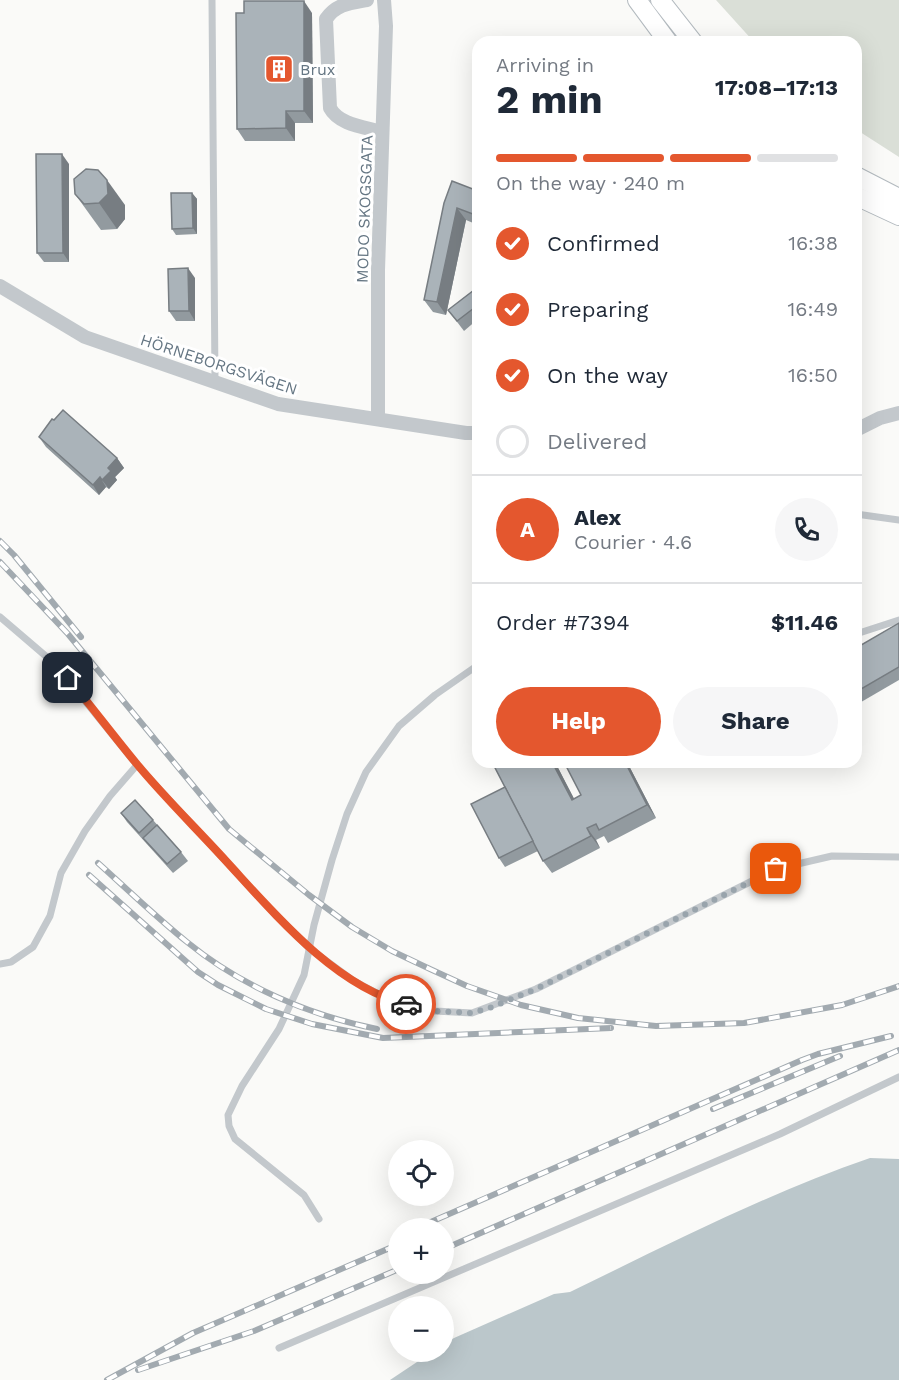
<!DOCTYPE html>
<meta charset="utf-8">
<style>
:root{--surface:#fff;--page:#f6f6f7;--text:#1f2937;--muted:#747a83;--line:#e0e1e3;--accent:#e4572e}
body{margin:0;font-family:"Work Sans",sans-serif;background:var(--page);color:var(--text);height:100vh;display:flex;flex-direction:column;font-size:22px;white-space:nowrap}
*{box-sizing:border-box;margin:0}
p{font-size:20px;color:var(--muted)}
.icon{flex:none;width:33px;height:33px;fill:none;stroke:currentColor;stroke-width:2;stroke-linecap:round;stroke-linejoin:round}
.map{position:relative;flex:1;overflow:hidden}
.side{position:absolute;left:472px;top:36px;width:390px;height:732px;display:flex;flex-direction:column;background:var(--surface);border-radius:18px;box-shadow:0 6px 24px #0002}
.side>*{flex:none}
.fabs{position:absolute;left:388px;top:1140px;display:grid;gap:12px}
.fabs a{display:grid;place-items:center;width:66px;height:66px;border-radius:50%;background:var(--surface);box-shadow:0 6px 24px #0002;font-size:30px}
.pin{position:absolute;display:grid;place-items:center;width:51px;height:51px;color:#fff;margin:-26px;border-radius:12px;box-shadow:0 3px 9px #0006}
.courier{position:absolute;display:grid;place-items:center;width:60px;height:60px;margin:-30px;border:4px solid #e4572e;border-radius:50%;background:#fff;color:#222;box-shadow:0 2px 8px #0007}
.head em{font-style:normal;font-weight:700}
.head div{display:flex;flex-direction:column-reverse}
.head{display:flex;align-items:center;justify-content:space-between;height:102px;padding:0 24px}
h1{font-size:39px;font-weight:700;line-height:45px}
.bar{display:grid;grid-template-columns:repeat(4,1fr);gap:9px 6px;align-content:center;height:72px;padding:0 24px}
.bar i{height:8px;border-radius:4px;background:var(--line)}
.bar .selected{background:var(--accent)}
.bar p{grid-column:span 4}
.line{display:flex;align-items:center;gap:15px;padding:0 24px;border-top:2px solid var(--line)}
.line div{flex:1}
.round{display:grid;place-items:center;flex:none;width:63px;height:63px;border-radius:32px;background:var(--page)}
ol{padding:0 24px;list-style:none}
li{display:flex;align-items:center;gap:18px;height:66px}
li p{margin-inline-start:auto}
li .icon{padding:6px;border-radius:50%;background:var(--accent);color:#fff;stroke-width:4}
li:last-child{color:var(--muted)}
li i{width:33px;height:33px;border:3px solid var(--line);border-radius:50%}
.cta{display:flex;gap:12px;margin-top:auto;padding:12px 24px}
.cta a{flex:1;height:69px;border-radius:36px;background:var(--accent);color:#fff;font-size:24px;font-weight:700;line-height:69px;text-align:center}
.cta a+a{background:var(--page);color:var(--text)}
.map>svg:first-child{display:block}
</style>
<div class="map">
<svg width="899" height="1380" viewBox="0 0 899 1380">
<rect width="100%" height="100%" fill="#fafaf8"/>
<polygon fill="#dadfd7" points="716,0 899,0 899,157 857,130 856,42 754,42"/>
<path fill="#bbc7cb" d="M870,1158L899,1159V1380H390L432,1352H444V1344L454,1338L554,1294L570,1292C669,1244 766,1194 870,1158Z"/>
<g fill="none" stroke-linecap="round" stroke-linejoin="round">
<g stroke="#b3babf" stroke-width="20">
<g id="secondary">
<polyline points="637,0 668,42"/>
<polyline points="660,0 693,42"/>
<polyline points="856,176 899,198"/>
<polyline points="856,196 899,216"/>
</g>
</g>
<g stroke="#c3c8cc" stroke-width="7">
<polyline points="212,0 215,381"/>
<polyline points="856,514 899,520"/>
<polyline points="0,617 55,664 137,765 269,908 309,948 354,981 392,1001 435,1011 472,1013 536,989 776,869 832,856 899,857"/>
<polyline points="856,634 899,620"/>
<polyline points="0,964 11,962 33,947 50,916 61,873 85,831 110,796 137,765"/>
<polyline points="319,1219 304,1195 235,1139 229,1126 228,1115 242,1086 279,1029 304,975 314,925 332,860 347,814 366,772 399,726 435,695 478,665"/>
<polyline points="279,1348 780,1134 899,1077"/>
</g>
<g stroke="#c3c8cc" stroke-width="14">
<path d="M367,0C350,3 336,4 326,19L330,108C339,125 365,127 382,132"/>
<polyline points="0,286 85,337 278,404 466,433 478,433"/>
<polyline points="378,419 378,270 386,26 384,0"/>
<polyline points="856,430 880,418 899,413"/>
</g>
<use href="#secondary" stroke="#fff" stroke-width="18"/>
<g stroke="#a2aab0" stroke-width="6">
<g id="rail">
<polyline points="0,541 14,555 81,637"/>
<polyline points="0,562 68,634 229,829 309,895 352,927 392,951 430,969 467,986 521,1005 578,1018 656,1026 744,1023 842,1005 899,986"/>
<path d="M98,863C127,889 156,917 187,942C241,986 308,1015 377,1029"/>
<polyline points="89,875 198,972 218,985 266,1009 312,1024 383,1038 611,1028"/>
<polyline points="713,1109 840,1056"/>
<polyline points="417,1228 802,1060 818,1054 891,1036"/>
<polyline points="444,1249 899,1050"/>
<polyline points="138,1370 254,1331 399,1269"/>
<polyline points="107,1380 193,1333 399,1244"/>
</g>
</g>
<use href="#rail" stroke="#fff" stroke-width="4" stroke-dasharray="11" stroke-linecap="butt"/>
</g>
<g fill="#929a9f">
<polygon points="312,13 313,123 295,123 295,141 245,141 237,129"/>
<polygon points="69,164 69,262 44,262 37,253"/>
<polygon points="478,191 478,225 466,220 446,315 433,312 424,300 444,203"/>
<polygon points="192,193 197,199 197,234 176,235 172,229"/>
<polygon points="75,194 125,205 125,219 117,229 101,230 93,219"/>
<polygon points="195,278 195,321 176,321 169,311"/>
<polygon points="478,287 478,319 464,331 448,310"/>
<polygon points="39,437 117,458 124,468 115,477 117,480 109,489 106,487 99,495 46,447"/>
<polygon points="899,623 899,680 856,705 856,648"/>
<polygon points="492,762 555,762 574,799 581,795 627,762 656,818 608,843 604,836 596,840 600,848 552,873 543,861 538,851 505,867 499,858 505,787"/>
<polygon points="121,813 153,820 181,852 188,861 173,873 127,822"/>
</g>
<g fill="#777d82">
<polygon points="304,1 312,13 313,123 304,111"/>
<polygon points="286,111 295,123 295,141 286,128"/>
<polygon points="62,154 69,164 69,262 63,253"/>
<polygon points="107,180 125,205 125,219 117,229 99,203"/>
<polygon points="192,193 197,199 197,234 193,228"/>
<polygon points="457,208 466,220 446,315 437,302"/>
<polygon points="188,268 195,278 195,321 189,311"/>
<polygon points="117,458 124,468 115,477 117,480 109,489 102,480 108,468"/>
<polygon points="100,477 106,487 99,495 93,485"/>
<polygon points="552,762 555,762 581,812 572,800"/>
<polygon points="625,762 627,762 656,818 647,805"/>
<polygon points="587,828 596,840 600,848 591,836"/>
</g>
<g fill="#aab3b9" stroke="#777d82" stroke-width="1.5">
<polygon points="244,1 304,1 304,111 286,111 286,128 237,129 236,13 244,13"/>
<polygon points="36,154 62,154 63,253 37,253"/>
<polygon points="86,169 98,170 107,180 108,194 99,203 84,204 75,194 74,179"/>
<polygon points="452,181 478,191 478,216 457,208 437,302 424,300 444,203"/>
<polygon points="171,193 192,193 193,228 172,229"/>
<polygon points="188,268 189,311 169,311 168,269"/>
<polygon points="478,287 478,305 457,321 448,310"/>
<polygon points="63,410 117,458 108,468 111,471 102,480 100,477 93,485 39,437 52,419 54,420"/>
<polygon points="899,623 899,667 856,692 856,648"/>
<polygon points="492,762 552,762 572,800 581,795 564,762 625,762 647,805 599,830 596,824 587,828 591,836 543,861"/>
<polygon points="505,787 533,841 499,858 471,804"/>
<polygon points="135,800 153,820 139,833 121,813"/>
<polygon points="157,825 181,852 167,864 143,838"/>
</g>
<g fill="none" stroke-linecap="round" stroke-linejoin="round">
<polyline stroke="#99a4ac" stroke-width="6" stroke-dasharray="0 10.8" points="406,1004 435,1011 472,1013 492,1007 536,989 776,869"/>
<path stroke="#e4572e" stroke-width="8" d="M68,678C91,706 113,735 136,763C164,797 196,828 226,861C273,912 335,987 406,1004"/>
</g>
<defs>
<g id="building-square" transform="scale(1.5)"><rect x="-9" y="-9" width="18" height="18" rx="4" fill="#e4572e" stroke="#fff"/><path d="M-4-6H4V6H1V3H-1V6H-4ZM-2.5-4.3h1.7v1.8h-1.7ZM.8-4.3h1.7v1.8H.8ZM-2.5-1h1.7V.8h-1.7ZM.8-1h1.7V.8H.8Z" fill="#fff"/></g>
</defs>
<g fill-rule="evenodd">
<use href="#building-square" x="279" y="69"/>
</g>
<g text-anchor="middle" stroke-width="6" stroke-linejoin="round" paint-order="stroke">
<g font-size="16" fill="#657683" stroke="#fff" text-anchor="start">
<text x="300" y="75">Brux</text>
</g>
<g font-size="16" fill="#657683" stroke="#fff">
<text transform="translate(364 209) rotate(-88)" y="6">MODO SKOGSGATA</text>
<text transform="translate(219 364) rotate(18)" y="6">HÖRNEBORGSVÄGEN</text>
</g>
</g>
</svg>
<div class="fabs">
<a><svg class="icon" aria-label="locate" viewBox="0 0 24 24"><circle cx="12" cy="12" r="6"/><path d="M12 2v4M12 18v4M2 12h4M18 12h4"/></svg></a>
<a>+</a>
<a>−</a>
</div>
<div class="pin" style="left:776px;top:869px;background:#ea580c"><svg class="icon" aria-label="bag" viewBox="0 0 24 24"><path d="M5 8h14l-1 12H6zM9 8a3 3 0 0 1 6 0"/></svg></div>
<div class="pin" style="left:68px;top:678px;background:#1f2937"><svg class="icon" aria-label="home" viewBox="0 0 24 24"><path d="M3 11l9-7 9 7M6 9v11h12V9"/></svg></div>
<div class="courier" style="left:406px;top:1004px"><svg class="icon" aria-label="car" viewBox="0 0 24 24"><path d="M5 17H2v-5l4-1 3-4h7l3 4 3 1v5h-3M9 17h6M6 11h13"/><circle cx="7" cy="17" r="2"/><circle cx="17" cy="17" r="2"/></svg></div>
<section class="side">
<div class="head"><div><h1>2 min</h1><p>Arriving in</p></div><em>17:08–17:13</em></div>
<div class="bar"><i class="selected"></i><i class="selected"></i><i class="selected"></i><i></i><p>On the way · 240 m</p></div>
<ol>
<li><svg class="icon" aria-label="check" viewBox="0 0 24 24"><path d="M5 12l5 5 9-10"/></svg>Confirmed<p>16:38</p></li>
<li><svg class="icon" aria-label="check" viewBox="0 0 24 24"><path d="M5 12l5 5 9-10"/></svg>Preparing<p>16:49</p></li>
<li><svg class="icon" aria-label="check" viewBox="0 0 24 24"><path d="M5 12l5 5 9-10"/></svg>On the way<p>16:50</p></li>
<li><i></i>Delivered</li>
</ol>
<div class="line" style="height:108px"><b class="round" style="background:var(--accent);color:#fff">A</b><div><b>Alex</b><p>Courier · 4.6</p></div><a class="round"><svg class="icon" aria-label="phone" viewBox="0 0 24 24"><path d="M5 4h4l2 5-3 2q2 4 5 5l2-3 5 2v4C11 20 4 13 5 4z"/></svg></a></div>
<div class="line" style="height:78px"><div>Order #7394</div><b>$11.46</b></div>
<div class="cta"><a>Help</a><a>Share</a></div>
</section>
</div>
